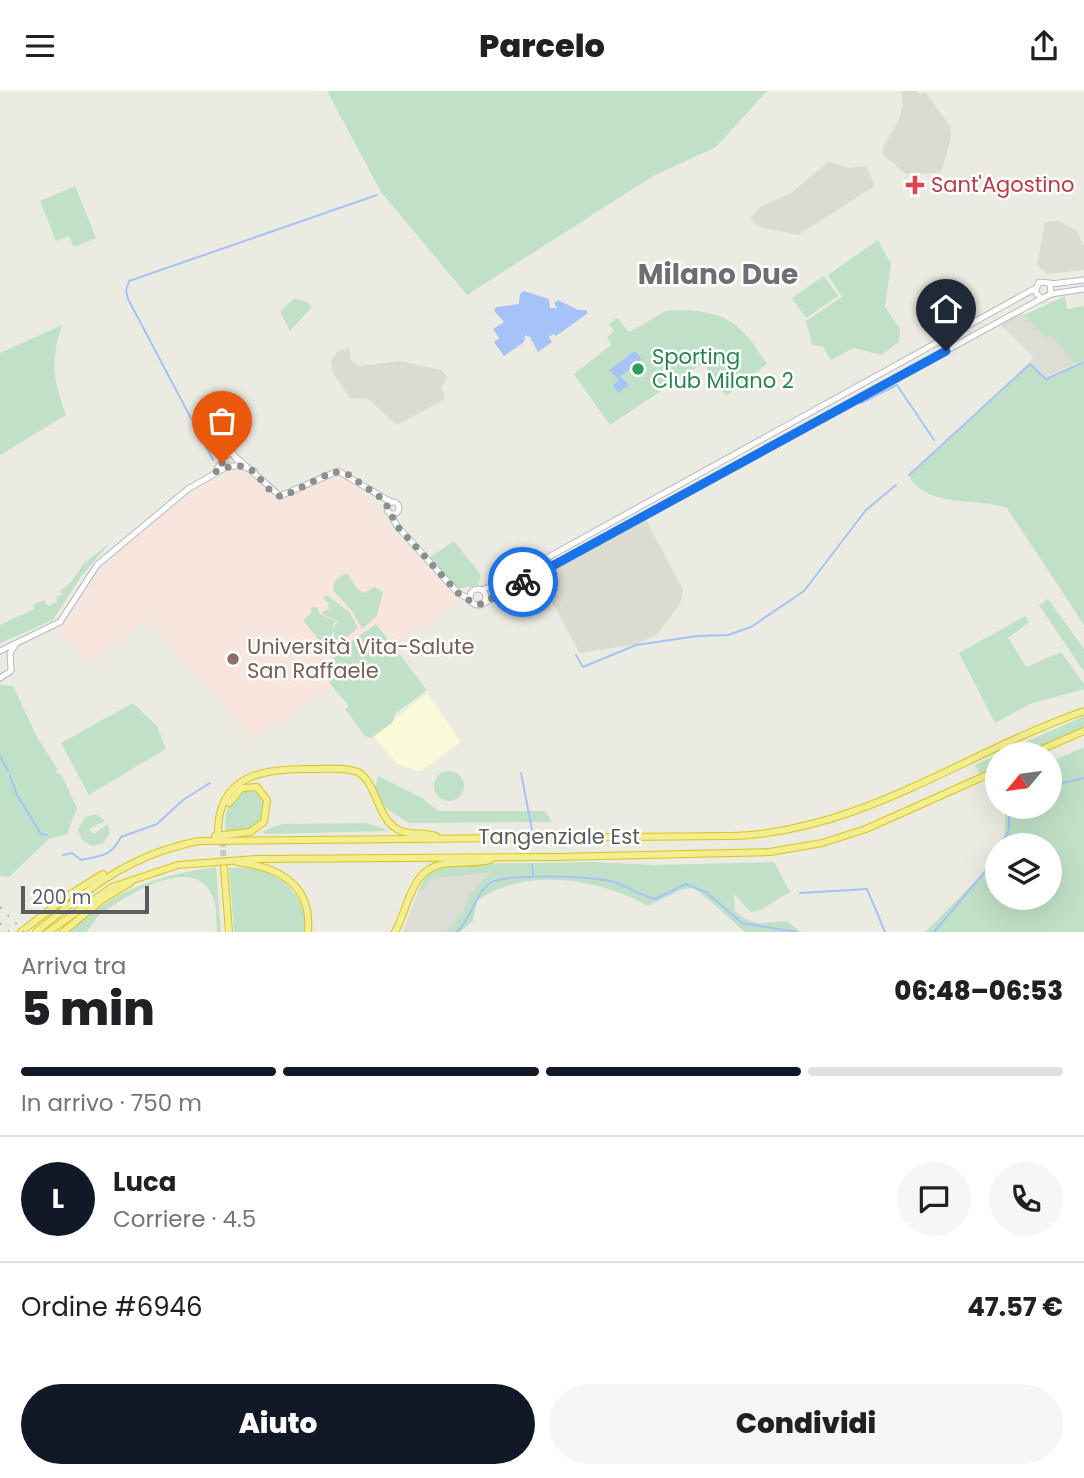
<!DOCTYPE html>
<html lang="it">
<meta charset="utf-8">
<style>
:root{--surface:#fff;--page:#f6f6f6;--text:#202124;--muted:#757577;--line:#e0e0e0;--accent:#111827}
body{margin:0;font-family:Poppins,sans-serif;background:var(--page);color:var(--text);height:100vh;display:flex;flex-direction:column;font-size:26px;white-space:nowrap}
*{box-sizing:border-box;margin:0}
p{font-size:23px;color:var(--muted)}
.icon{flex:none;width:38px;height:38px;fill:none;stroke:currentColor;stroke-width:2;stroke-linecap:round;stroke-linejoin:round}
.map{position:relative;height:841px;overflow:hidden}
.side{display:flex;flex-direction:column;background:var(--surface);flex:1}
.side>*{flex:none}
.needle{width:46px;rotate:241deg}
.controls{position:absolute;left:985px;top:651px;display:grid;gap:14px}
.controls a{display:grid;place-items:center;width:77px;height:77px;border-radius:50%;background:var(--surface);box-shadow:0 7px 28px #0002;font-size:35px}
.scale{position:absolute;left:21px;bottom:18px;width:128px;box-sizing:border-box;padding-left:7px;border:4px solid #5a5c61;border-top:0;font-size:19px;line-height:24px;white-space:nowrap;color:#5a5c61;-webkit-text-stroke:5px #fff;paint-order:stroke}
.pin{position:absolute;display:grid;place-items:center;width:60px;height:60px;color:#fff;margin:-72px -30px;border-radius:50% 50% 50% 0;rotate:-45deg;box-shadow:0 0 7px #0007}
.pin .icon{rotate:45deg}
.courier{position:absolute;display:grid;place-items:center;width:70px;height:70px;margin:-35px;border:5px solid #1a73e8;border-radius:50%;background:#fff;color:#222;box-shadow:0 2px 9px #0007}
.headline em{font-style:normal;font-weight:800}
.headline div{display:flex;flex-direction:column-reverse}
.headline{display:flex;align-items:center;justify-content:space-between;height:119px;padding:0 21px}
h1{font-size:46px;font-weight:800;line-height:52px}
.bar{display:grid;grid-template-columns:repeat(4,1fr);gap:10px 7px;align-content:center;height:84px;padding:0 21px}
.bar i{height:9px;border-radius:5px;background:var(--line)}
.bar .active{background:var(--accent)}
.bar p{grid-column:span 4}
.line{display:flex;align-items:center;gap:18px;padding:0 21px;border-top:2px solid var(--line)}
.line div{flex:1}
.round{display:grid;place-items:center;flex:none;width:74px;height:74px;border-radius:37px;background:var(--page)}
.button{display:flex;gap:14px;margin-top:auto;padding:14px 21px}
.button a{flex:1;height:80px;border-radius:42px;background:var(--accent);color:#fff;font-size:28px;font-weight:800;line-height:80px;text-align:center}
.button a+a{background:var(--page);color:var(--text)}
header{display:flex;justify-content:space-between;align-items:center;height:91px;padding:0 21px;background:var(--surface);font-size:32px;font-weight:800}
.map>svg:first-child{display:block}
</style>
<header><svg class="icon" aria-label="menu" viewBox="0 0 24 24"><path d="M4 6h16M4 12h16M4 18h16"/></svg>Parcelo<svg class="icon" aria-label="share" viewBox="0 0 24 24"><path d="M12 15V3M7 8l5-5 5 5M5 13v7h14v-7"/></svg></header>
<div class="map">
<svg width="1084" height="841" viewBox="0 0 1084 841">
<rect width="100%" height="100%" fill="#ecebe2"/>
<polygon fill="#faf9d8" points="427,602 461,651 420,681 397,673 374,645"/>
<g fill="#ddddd6">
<polygon points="1022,221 1046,247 1050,244 1075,273 1045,286 1030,270 1033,266 1000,233"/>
<polygon points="492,780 469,804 462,822 445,841 403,841 419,798 424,800 428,788"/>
</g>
<g fill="#dbdbd0">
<polygon points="901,0 917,0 920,4 925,1 950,35 951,47 941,82 906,83 883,64 883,56 898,31 903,13"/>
<polygon points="828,71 850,77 866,75 875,95 798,144 759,136 750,128 760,116 791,102"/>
<polygon points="1059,130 1077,140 1084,155 1084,179 1047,183 1037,174 1045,131"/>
<polygon points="349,256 351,269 358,275 400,270 441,279 448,286 442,296 445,308 397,334 368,308 350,307 333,282 331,270 337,261"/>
<polygon points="646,429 683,499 680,513 657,543 637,553 580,562 538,486"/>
</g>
<polygon fill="#f8e6de" points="238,378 246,379 258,388 278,412 332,383 343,384 459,510 253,649 147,526 95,570 86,568 60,539 97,484 118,466 117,463 147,437 154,437 152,434 162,424 194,400"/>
<g fill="#c0e1c7">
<polygon points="327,0 767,0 716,56 653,85 467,204 381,101"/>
<polygon points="75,95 96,147 74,156 69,145 56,150 40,110"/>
<polygon points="878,149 891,173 885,216 900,238 899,251 881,264 854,257 831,269 823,256 812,254 806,230 842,206 828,184"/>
<polygon points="824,185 838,205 806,227 792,207"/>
<polygon points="1065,205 1067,218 1084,215 1084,269 1075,273 1050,244 1046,247 1024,224"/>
<polygon points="295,207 309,212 311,217 290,240 280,220"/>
<path d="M687,219C732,222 744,238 767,273L726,305L703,272L610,334L574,283L611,254L607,246L614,240L609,233L617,227L629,241L666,220Z"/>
<path d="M62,234C50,271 53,288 66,324L0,364V262Z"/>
<path d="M1030,271L1046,288L1084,272V534L1007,417C976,406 928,418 909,385Z"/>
<polygon points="454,450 481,484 478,494 457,498 429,467"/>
<polygon points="111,451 82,484 53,529 0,552 0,534 34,518 33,514 44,509 48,515 57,511 56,506 63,503 60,500 72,490 83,473"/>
<polygon points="344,483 348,483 357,498 364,502 374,496 383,501 377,525 362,538 352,520 333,499 334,491"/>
<polygon points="327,504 350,522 358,537 335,557 326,548 321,552 303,529 311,522 310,517 317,516 320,523 336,530 333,534 334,540 330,548 334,548 334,535 338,530 321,522 329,518 328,512 323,507"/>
<polygon points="1048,508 1084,558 1084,581 1039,514"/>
<polygon points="1025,525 1029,531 1008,547 1026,576 1061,561 1084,593 1084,598 1030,613 995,632 959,562"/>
<path d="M376,533L427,599L396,622L392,632L371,647L365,645L345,618L349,615C343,607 332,597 328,588C320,566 362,544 376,533Z"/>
<polygon points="0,594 13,595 37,646 58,679 55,681 61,683 77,717 67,743 49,748 9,786 0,785"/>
<polygon points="133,612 157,635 166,658 89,704 61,652"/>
<polygon points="1084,625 1084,637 1025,663 998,663 997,676 981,683 975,674"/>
<polygon points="1084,656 1084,841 925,841 982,784 997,756 998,807 1050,807 1050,754 999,754 1005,743 1005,716 1050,716 1050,671"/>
<circle cx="449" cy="695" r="15"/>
<polygon points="378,685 422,707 438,720 545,720 552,731 409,732 384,716 375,696"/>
<path d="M250,698L263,706L262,726L253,738L226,741C222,724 231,702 250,698Z"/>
<polygon points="96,723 105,730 89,738 94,743 108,733 110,742 103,752 92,755 82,749 78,738 85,726"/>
<polygon points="367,732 389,740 264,743 263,740 282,733"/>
<path d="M593,771L655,774L774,771L790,801L758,820L751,821L734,803L735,820C754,837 764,831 787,830L801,841H745L695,797L683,798L648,815C601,788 524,775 477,810L473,830L460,841H445L462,822L469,804L491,781L430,788L424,800L419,798L428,782L455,773Z"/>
<path d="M216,776L221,841H217C216,831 217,818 214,809C198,759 129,803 103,821C96,825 93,835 86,841H67C116,800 152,785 216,776Z"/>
<path d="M249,776C281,783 309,804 304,841H234L229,777Z"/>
</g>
<g fill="#a6c3f7">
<polygon points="524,200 549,208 550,217 557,217 554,212 558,209 578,219 586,219 588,222 556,245 554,243 549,246 552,251 538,261 530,246 525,244 524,251 504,265 494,251 499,247 493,238 504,231 494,220 496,216 519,213 520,203"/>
<polygon points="635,260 642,269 620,285 629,294 618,302 613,294 619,289 609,279"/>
</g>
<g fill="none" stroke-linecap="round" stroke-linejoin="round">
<g stroke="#a6c3f7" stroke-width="2">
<polyline points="861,312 897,294 934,349"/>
<polyline points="213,369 128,208 126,200 129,190 377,104"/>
<polyline points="909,384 1030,273 1046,288 1084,271"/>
<polyline points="576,564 583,576 636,554 697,545 728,544 751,536 804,500 866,419 896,394"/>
<polyline points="0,665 8,680"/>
<polyline points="521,682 532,739"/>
<polyline points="10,685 17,704 41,743 47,744"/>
<polyline points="1050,695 1084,687"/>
<polyline points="1003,754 1009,738 1009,716"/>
<path d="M63,764L72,762L81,769C100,765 111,766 121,746L157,733L183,709L210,692"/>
<polyline points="532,773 533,784"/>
<polyline points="800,802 867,798 885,841"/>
<path d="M457,841C472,827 474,804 490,792C504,782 596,785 614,791C628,796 640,804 655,808L686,793L707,802L742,832L796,841"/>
<polyline points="934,841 998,765"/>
</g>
<polyline stroke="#c8c7c2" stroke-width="6" stroke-dasharray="6 3" stroke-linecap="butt" points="222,741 224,775"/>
<g stroke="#b7b9bf" stroke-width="7">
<g id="secondary">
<polyline points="1051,193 1084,189"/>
<polyline points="1042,208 1035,201 1039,191 1050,192 1051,203"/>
<polyline points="237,367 280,405 338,380 391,411"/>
<polyline points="217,378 227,363 233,363 237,369"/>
<circle cx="393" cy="417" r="6"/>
<polyline points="390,422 397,435 458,502 471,509"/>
<circle cx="478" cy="506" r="8"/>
<polyline points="482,499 507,489 1034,198"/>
<polyline points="484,512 1039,209 1051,203 1084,198"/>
<polyline points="0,560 60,531 97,474 188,398 228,375 242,375 254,380"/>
<polyline points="0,587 11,580 10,562 15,554"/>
</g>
</g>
<g stroke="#dac514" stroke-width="8">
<g id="highway">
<polyline points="1031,663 1084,640"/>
<path d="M218,741C218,682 267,677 314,678C328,678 344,676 358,681C377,693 376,722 394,736C406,746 422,740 436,745"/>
<polyline points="215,745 250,741 264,731 267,709 257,696 242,697 229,712"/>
<path d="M237,771C279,776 312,793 308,841"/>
<polyline points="224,777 229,841"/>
<polyline points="21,841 69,804 103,783"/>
<path d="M36,841C90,797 128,764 199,750L732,745C861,741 966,661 1084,620"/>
<polyline points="48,841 112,796 178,774 257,768 558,766 770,761 822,752 866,738 998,679"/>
<polyline points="63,841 102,809 130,792"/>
<path d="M395,841C411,811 410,775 450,772C463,771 477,773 490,769"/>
</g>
</g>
<use href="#secondary" stroke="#fff" stroke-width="5"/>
<use href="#highway" stroke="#f3ee91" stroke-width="6"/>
<g stroke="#b2b3b3" stroke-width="2" stroke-dasharray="2 9" stroke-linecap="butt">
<polyline points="0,816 24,841"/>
<polyline points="0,832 9,841"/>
</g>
</g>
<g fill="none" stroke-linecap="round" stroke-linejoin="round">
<path stroke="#8d8e8e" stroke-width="7" stroke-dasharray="0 12.6" d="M222,372L215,381C261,361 253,395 282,406L332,381L346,382L384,409L397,435L458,502L475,513H481L523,491"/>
<polyline stroke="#1a73e8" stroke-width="9" points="523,491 946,260"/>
</g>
<path fill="#e0444e" stroke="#fff" stroke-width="2.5" d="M911.5 83.5h7v7h7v7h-7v7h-7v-7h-7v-7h7z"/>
<circle fill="#2e9e5b" stroke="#fff" stroke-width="2.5" cx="638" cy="278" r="7"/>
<circle fill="#8d6e63" stroke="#fff" stroke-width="2.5" cx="233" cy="568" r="7"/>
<g text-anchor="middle" stroke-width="5" stroke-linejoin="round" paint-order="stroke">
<g font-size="21" fill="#be3a42" stroke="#fff" text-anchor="start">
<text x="931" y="101">Sant'Agostino</text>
</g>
<g font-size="21" fill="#27864d" stroke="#fff" text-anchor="start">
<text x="652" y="273">Sporting<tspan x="652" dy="24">Club Milano 2</tspan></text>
</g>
<g font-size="21" fill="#785e54" stroke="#fff" text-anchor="start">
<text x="247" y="563">Università Vita-Salute<tspan x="247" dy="24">San Raffaele</tspan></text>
</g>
<g font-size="21" fill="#5a5c61" stroke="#fff">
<text x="559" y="753">Tangenziale Est</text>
</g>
<g font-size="28" font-weight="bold" fill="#6b6e73" stroke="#fff">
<text x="718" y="193">Milano Due</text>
</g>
</g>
</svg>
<div class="controls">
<a><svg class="needle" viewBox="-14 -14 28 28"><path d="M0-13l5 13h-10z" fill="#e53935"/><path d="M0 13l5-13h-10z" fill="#757577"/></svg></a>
<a><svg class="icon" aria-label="layers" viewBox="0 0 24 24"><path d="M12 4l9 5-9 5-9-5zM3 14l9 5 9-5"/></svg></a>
</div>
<div class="scale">200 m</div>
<div class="pin" style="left:222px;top:372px;background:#ea580c"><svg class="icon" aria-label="bag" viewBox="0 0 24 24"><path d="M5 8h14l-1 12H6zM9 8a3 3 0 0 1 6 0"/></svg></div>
<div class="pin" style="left:946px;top:260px;background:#1f2937"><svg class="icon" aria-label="home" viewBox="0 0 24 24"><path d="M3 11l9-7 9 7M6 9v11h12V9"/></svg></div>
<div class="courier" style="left:523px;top:491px"><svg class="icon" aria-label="bike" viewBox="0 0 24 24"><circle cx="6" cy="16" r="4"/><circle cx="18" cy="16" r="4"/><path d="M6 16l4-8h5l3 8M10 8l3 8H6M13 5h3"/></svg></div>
</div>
<section class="side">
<div class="headline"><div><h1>5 min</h1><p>Arriva tra</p></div><em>06:48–06:53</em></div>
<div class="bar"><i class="active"></i><i class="active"></i><i class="active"></i><i></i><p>In arrivo · 750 m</p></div>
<div class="line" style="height:126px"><b class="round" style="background:var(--accent);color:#fff">L</b><div><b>Luca</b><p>Corriere · 4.5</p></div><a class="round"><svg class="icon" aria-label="chat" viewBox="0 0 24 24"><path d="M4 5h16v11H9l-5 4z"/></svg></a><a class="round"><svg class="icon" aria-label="phone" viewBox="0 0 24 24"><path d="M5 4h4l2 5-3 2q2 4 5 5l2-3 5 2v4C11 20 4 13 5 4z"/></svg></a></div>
<div class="line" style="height:91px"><div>Ordine #6946</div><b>47.57 €</b></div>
<div class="button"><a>Aiuto</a><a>Condividi</a></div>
</section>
